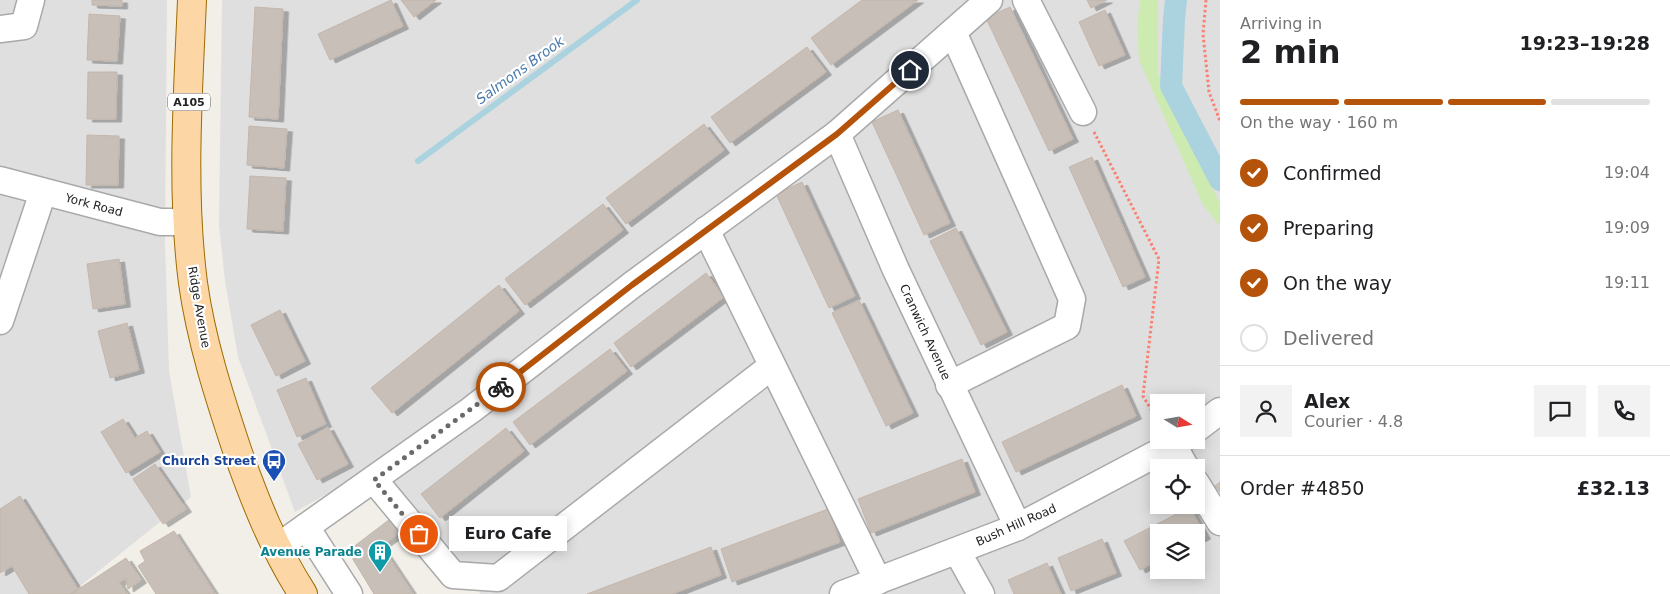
<!DOCTYPE html>
<meta charset="utf-8">
<style>
:root{--surface:#fff;--page:#f2f2f2;--text:#202124;--muted:#757577;--line:#e0e0e0;--accent:#b45309}
body{margin:0;font-family:"DejaVu Sans",sans-serif;background:var(--page);color:var(--text);height:100vh;display:flex;flex-direction:column;font-size:19px;white-space:nowrap}
*{box-sizing:border-box;margin:0}
p{font-size:16px;color:var(--muted)}
.icon{flex:none;width:28px;height:28px;fill:none;stroke:currentColor;stroke-width:2;stroke-linecap:round;stroke-linejoin:round}
.map{position:relative;flex:1;overflow:hidden}
.drawer{display:flex;flex-direction:column;background:var(--surface);width:450px}
.drawer>*{flex:none}
.needle{width:32px;rotate:101deg}
.buttons{position:absolute;left:1150px;top:394px;display:grid;gap:10px}
.buttons a{display:grid;place-items:center;width:55px;height:55px;border-radius:0px;background:var(--surface);box-shadow:0 2px 12px #0003;font-size:25px}
.pin{position:absolute;display:grid;place-items:center;width:42px;height:42px;color:#fff;margin:-21px;border:2px solid #fff;border-radius:50%;box-shadow:0 1px 5px #0007}
.courier{position:absolute;display:grid;place-items:center;width:50px;height:50px;margin:-25px;border:4px solid #b45309;border-radius:50%;background:#fff;color:#222;box-shadow:0 1px 6px #0007}
.bubble{position:absolute;height:35px;border-radius:0px;background:var(--surface);box-shadow:0 2px 12px #0003;font-size:16px;font-weight:600;line-height:35px;text-align:center}
.overview em{font-style:normal;font-weight:600}
.overview div{display:flex;flex-direction:column-reverse}
.overview{display:flex;align-items:center;justify-content:space-between;height:85px;padding:0 20px}
h1{font-size:32px;font-weight:600;line-height:38px}
.bar{display:grid;grid-template-columns:repeat(4,1fr);gap:8px 5px;align-content:center;height:60px;padding:0 20px}
.bar i{height:6px;border-radius:4px;background:var(--line)}
.bar .active{background:var(--accent)}
.bar p{grid-column:span 4}
.line{display:flex;align-items:center;gap:12px;padding:0 20px;border-top:1px solid var(--line)}
.line div{flex:1}
.round{display:grid;place-items:center;flex:none;width:52px;height:52px;border-radius:0px;background:var(--page)}
ol{padding:0 20px;list-style:none}
li{display:flex;align-items:center;gap:15px;height:55px}
li p{margin-inline-start:auto}
li .icon{padding:5px;border-radius:50%;background:var(--accent);color:#fff;stroke-width:4}
li:last-child{color:var(--muted)}
li i{width:28px;height:28px;border:2px solid var(--line);border-radius:50%}
main{display:flex;flex:1;min-height:0}
.map>svg:first-child{display:block}
</style>
<main>
<div class="map">
<svg width="1220" height="594" viewBox="0 0 1220 594">
<defs>
<filter id="shadow"><feDropShadow dx="5.5" dy="3" stdDeviation="0" flood-color="#0004"/></filter>
</defs>
<rect width="100%" height="100%" fill="#f2efe9"/>
<g fill="#e0dfdf" fill-rule="evenodd">
<polygon points="0,0 167,0 165,244 169,371 191,497 70,594 0,594"/>
<path d="M222,0H1220V594H480L473,576L376,466L295,512L238,357L225,281L219,225ZM1159,402H1196V440H1159ZM1159,468H1196V505H1159ZM1159,532H1196V570H1159Z"/>
</g>
<polygon fill="#cdebb0" points="1140,0 1158,0 1158,74 1220,204 1220,226 1203,205 1139,60 1137,26"/>
<g fill="none" stroke-linecap="round" stroke-linejoin="round">
<polyline stroke="#aad3df" stroke-width="6" points="418,161 637,0"/>
<polyline stroke="#aad3df" stroke-width="22" points="1176,0 1174,19 1171,86 1220,180"/>
</g>
<g fill="#c7bfb8" stroke="#c4b6ab" filter="url(#shadow)">
<polygon points="92,0 122,0 122,6 92,5"/>
<polygon points="391,0 403,26 330,60 318,34"/>
<polygon points="401,0 436,0 414,17"/>
<polygon points="862,0 918,0 831,65 811,38"/>
<polygon points="1087,0 1107,0 1091,8"/>
<polygon points="255,7 283,9 278,119 249,117"/>
<polygon points="1010,7 1073,139 1049,151 986,18"/>
<polygon points="1105,10 1125,55 1099,66 1079,22"/>
<polygon points="89,14 120,16 117,61 87,60"/>
<polygon points="807,47 826,72 730,143 711,117"/>
<polygon points="88,72 117,72 116,119 87,119"/>
<polygon points="898,110 950,223 924,235 872,122"/>
<polygon points="704,124 724,150 626,224 606,198"/>
<polygon points="249,126 287,129 284,168 247,165"/>
<polygon points="87,135 119,136 118,185 86,185"/>
<polygon points="1092,157 1145,277 1123,287 1069,167"/>
<polygon points="250,176 286,178 283,231 247,229"/>
<polygon points="802,182 855,296 829,308 776,194"/>
<polygon points="603,204 623,230 525,305 505,279"/>
<polygon points="956,228 1007,332 981,345 930,241"/>
<polygon points="119,259 125,304 93,309 87,264"/>
<polygon points="706,273 724,297 631,367 614,343"/>
<polygon points="499,285 519,311 392,413 371,388"/>
<polygon points="859,300 913,413 886,426 832,313"/>
<polygon points="280,310 305,361 276,376 251,325"/>
<polygon points="127,323 139,370 110,378 98,331"/>
<polygon points="610,349 627,371 530,445 513,422"/>
<polygon points="306,378 326,424 297,437 277,390"/>
<polygon points="1122,385 1136,416 1016,472 1002,442"/>
<polygon points="123,419 135,438 147,431 160,452 126,473 101,432"/>
<polygon points="328,427 348,464 317,480 298,444"/>
<polygon points="506,428 524,451 440,518 421,494"/>
<polygon points="962,459 975,492 871,533 858,499"/>
<polygon points="155,464 186,509 163,524 133,479"/>
<polygon points="1220,482 1220,492 1215,486"/>
<polygon points="20,496 78,589 70,594 29,594 12,566 0,573 0,509"/>
<polygon points="1190,507 1205,536 1196,541 1196,532 1159,532 1159,560 1140,570 1124,541"/>
<polygon points="828,509 840,542 732,582 721,549"/>
<polygon points="390,519 400,533 381,546 413,594 374,594 348,551"/>
<polygon points="174,531 215,594 156,594 138,566 145,561 140,551"/>
<polygon points="1102,539 1116,573 1071,591 1058,558"/>
<polygon points="711,547 721,575 672,594 587,594"/>
<polygon points="126,558 141,580 128,589 126,578 119,583 127,594 71,594"/>
<polygon points="1047,563 1061,594 1014,594 1008,580"/>
</g>
<g fill="none" stroke-linecap="round" stroke-linejoin="round">
<g stroke="#a9a9a9" stroke-width="29">
<g id="minor">
<polyline points="1026,0 1083,112"/>
<polyline points="0,29 24,26 31,0"/>
<polyline points="837,134 896,270 1018,527"/>
<polyline points="0,180 160,222 188,222"/>
<polyline points="706,230 878,581"/>
<polyline points="0,321 43,192"/>
<polyline points="949,385 1067,326 1072,299 953,32"/>
<polyline points="1196,429 1220,411"/>
<polyline points="1174,447 1186,468"/>
<polyline points="374,480 453,575 498,578 772,366"/>
<polyline points="1196,483 1220,522"/>
<polyline points="306,527 349,594"/>
<polyline points="276,548 471,410 632,285 837,134 989,0"/>
<polyline points="957,551 981,594"/>
<polyline points="843,594 1018,527 1182,440"/>
</g>
</g>
<g stroke="#a06b00" stroke-width="30">
<path id="major" d="M192,0C188,94 181,190 193,283C201,340 219,396 237,450C255,501 274,549 303,594"/>
</g>
<g stroke="#fa8072" stroke-width="3" stroke-dasharray="2.5 2.5" stroke-linecap="butt">
<polyline points="1206,0 1203,34 1209,92 1220,121"/>
<polyline points="1094,132 1159,259 1143,396 1159,423"/>
</g>
<use href="#minor" stroke="#fff" stroke-width="26"/>
<use href="#major" stroke="#fcd6a4" stroke-width="28"/>
</g>
<g fill="none" stroke-linecap="round" stroke-linejoin="round">
<polyline stroke="#6b6a68" stroke-width="5" stroke-dasharray="0 9" points="419,534 374,480 501,387"/>
<polyline stroke="#b45309" stroke-width="6" points="501,387 632,285 837,134 910,70"/>
</g>
<defs>
<g id="bus-pin" transform="scale(1.25)"><path d="M0 17L-7.5 6A9.5 9.5 0 1 1 7.5 6Z" fill="#1a4fb4" stroke="#fff"/><path d="M-5-6H5V4H4V6H2V4H-2V6H-4V4H-5ZM-3.5-4V0h7V-4ZM-3.5 1.2v1.5H-2V1.2ZM2 1.2v1.5H3.5V1.2Z" fill="#fff"/></g>
<g id="building-pin" transform="scale(1.25)"><path d="M0 17L-7.5 6A9.5 9.5 0 1 1 7.5 6Z" fill="#0f9aa8" stroke="#fff"/><path d="M-4-6H4V6H1V3H-1V6H-4ZM-2.5-4.3h1.7v1.8h-1.7ZM.8-4.3h1.7v1.8H.8ZM-2.5-1h1.7V.8h-1.7ZM.8-1h1.7V.8H.8Z" fill="#fff"/></g>
</defs>
<g fill-rule="evenodd">
<use href="#bus-pin" x="274" y="461"/>
<use href="#building-pin" x="380" y="552"/>
</g>
<g text-anchor="middle" stroke-width="4.5" stroke-linejoin="round" paint-order="stroke">
<rect fill="#fff" stroke="#646464" stroke-width="1" x="168" y="93.5" width="42" height="17" rx="4"/>
<g font-size="11" font-weight="bold" fill="#222">
<text x="189" y="106">A105</text>
</g>
<g font-size="12" fill="#222" stroke="#fff">
<text transform="translate(94 205) rotate(15)" y="4">York Road</text>
<text transform="translate(199 307) rotate(80)" y="4">Ridge Avenue</text>
<text transform="translate(925 332) rotate(65)" y="4">Cranwich Avenue</text>
<text transform="translate(1016 525) rotate(-24)" y="4">Bush Hill Road</text>
</g>
<g font-size="12" font-weight="bold" fill="#164399" stroke="#fff" text-anchor="end">
<text x="256" y="465">Church Street</text>
</g>
<g font-size="12" font-weight="bold" fill="#0d838f" stroke="#fff" text-anchor="end">
<text x="362" y="556">Avenue Parade</text>
</g>
<g font-size="14" font-style="italic" fill="#4a7aab" stroke="#fff">
<text transform="translate(520 70) rotate(-36)" y="5">Salmons Brook</text>
</g>
</g>
</svg>
<div class="buttons">
<a><svg class="needle" viewBox="-14 -14 28 28"><path d="M0-13l5 13h-10z" fill="#e53935"/><path d="M0 13l5-13h-10z" fill="#757577"/></svg></a>
<a><svg class="icon" aria-label="locate" viewBox="0 0 24 24"><circle cx="12" cy="12" r="6"/><path d="M12 2v4M12 18v4M2 12h4M18 12h4"/></svg></a>
<a><svg class="icon" aria-label="layers" viewBox="0 0 24 24"><path d="M12 4l9 5-9 5-9-5zM3 14l9 5 9-5"/></svg></a>
</div>
<div class="pin" style="left:419px;top:534px;background:#ea580c"><svg class="icon" aria-label="bag" viewBox="0 0 24 24"><path d="M5 8h14l-1 12H6zM9 8a3 3 0 0 1 6 0"/></svg></div>
<div class="pin" style="left:910px;top:70px;background:#1f2937"><svg class="icon" aria-label="home" viewBox="0 0 24 24"><path d="M3 11l9-7 9 7M6 9v11h12V9"/></svg></div>
<div class="courier" style="left:501px;top:387px"><svg class="icon" aria-label="bike" viewBox="0 0 24 24"><circle cx="6" cy="16" r="4"/><circle cx="18" cy="16" r="4"/><path d="M6 16l4-8h5l3 8M10 8l3 8H6M13 5h3"/></svg></div>
<div class="bubble" style="left:449px;top:516px;width:118px">Euro Cafe</div>
</div>
<section class="drawer">
<div class="overview"><div><h1>2 min</h1><p>Arriving in</p></div><em>19:23–19:28</em></div>
<div class="bar"><i class="active"></i><i class="active"></i><i class="active"></i><i></i><p>On the way · 160 m</p></div>
<ol>
<li><svg class="icon" aria-label="check" viewBox="0 0 24 24"><path d="M5 12l5 5 9-10"/></svg>Confirmed<p>19:04</p></li>
<li><svg class="icon" aria-label="check" viewBox="0 0 24 24"><path d="M5 12l5 5 9-10"/></svg>Preparing<p>19:09</p></li>
<li><svg class="icon" aria-label="check" viewBox="0 0 24 24"><path d="M5 12l5 5 9-10"/></svg>On the way<p>19:11</p></li>
<li><i></i>Delivered</li>
</ol>
<div class="line" style="height:90px"><a class="round"><svg class="icon" aria-label="person" viewBox="0 0 24 24"><circle cx="12" cy="8" r="4"/><path d="M4 21q1-7 8-7t8 7"/></svg></a><div><b>Alex</b><p>Courier · 4.8</p></div><a class="round"><svg class="icon" aria-label="chat" viewBox="0 0 24 24"><path d="M4 5h16v11H9l-5 4z"/></svg></a><a class="round"><svg class="icon" aria-label="phone" viewBox="0 0 24 24"><path d="M5 4h4l2 5-3 2q2 4 5 5l2-3 5 2v4C11 20 4 13 5 4z"/></svg></a></div>
<div class="line" style="height:65px"><div>Order #4850</div><b>£32.13</b></div>
</section>
</main>
